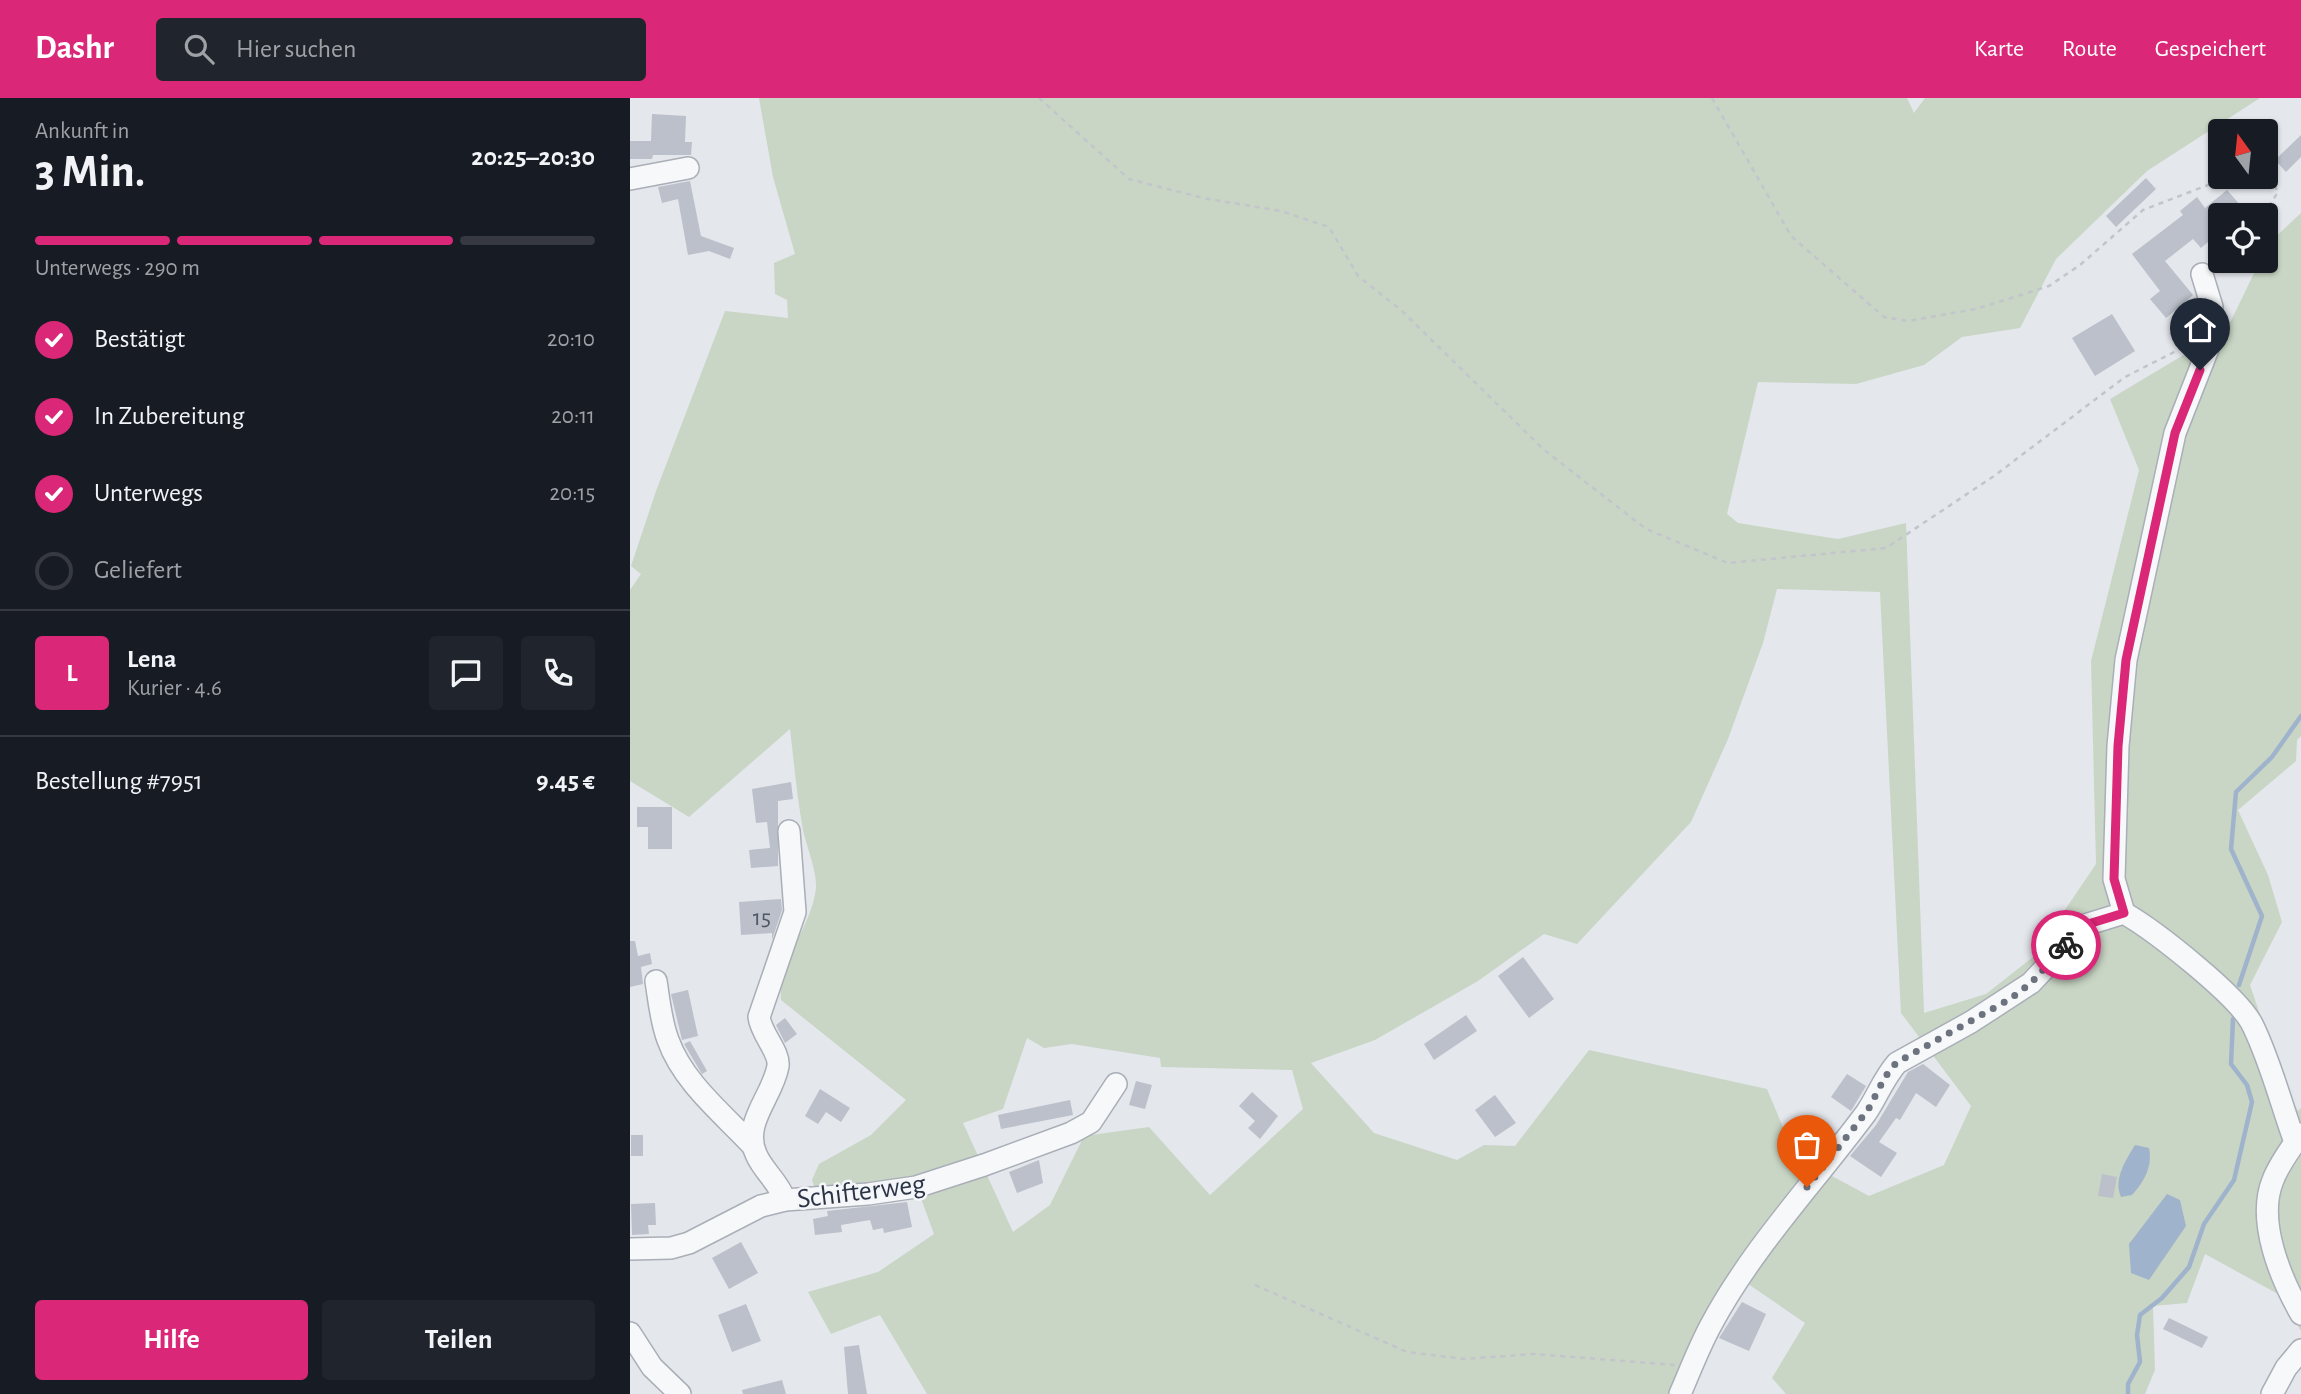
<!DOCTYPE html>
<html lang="de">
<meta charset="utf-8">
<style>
:root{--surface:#171b24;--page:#20242c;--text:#f1f3f6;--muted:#9ea1a6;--line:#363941;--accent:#db2777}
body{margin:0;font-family:"Alegreya Sans",sans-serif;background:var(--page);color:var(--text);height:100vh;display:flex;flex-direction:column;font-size:26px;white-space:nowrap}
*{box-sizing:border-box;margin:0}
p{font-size:23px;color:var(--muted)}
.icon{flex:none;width:38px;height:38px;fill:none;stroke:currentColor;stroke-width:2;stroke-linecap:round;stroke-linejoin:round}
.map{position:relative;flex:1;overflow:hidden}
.panel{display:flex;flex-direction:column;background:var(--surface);width:630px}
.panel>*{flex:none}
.needle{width:46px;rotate:345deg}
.buttons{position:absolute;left:1578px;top:21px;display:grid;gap:14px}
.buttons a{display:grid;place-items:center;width:70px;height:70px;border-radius:7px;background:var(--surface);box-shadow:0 2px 5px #0004;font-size:35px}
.pin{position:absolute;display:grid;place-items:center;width:60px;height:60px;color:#fff;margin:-72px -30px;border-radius:50% 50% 50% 0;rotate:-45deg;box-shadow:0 0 7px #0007}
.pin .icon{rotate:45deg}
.courier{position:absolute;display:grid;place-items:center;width:70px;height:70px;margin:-35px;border:5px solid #db2777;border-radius:50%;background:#fff;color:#222;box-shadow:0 2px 9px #0007}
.overview em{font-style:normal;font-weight:700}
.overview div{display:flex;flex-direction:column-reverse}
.overview{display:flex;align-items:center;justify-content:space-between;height:119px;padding:0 35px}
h1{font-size:46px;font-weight:700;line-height:52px}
.bar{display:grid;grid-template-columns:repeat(4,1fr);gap:10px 7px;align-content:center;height:84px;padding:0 35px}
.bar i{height:9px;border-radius:5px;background:var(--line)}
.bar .active{background:var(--accent)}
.bar p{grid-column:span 4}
.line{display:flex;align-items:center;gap:18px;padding:0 35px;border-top:2px solid var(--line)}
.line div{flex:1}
.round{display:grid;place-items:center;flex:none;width:74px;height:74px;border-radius:7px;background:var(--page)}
ol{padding:0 35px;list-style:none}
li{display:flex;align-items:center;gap:21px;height:77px}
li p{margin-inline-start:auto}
li .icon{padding:7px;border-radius:50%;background:var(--accent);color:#fff;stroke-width:4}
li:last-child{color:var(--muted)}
li i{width:38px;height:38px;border:4px solid var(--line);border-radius:50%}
.primary-button{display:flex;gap:14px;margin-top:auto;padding:14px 35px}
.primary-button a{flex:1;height:80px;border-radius:7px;background:var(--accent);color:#fff;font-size:28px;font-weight:700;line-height:80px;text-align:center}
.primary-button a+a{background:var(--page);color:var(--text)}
header{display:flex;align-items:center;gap:42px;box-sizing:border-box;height:98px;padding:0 35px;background:var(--accent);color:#fff}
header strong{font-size:33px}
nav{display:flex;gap:38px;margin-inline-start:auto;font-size:24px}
.search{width:490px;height:63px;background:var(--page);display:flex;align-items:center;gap:18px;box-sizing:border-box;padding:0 24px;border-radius:7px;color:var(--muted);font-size:26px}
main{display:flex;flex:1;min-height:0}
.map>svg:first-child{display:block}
</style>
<header>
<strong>Dashr</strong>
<div class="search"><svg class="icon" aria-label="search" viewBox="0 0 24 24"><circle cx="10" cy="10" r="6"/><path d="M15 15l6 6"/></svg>Hier suchen</div>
<nav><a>Karte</a><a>Route</a><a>Gespeichert</a></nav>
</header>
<main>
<section class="panel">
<div class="overview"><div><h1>3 Min.</h1><p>Ankunft in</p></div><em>20:25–20:30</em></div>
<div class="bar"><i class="active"></i><i class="active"></i><i class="active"></i><i></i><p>Unterwegs · 290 m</p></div>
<ol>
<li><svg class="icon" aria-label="check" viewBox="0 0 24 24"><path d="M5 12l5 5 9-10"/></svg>Bestätigt<p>20:10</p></li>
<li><svg class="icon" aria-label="check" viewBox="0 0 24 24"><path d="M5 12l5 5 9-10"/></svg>In Zubereitung<p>20:11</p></li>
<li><svg class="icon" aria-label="check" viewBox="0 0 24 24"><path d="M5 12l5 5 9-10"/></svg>Unterwegs<p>20:15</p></li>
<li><i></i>Geliefert</li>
</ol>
<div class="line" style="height:126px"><b class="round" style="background:var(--accent);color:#fff">L</b><div><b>Lena</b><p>Kurier · 4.6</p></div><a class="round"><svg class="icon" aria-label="chat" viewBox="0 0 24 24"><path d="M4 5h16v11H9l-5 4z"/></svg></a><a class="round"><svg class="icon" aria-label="phone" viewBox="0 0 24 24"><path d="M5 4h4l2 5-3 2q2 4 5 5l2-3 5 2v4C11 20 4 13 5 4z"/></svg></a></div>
<div class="line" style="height:91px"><div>Bestellung #7951</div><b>9.45 €</b></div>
<div class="primary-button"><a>Hilfe</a><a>Teilen</a></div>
</section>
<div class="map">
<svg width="1671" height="1296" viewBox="0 0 1671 1296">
<rect width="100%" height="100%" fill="#e4e7ec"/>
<path fill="#c9d6c5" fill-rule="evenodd" d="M129,0H1277L1284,15L1295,0H1630L1517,73L1426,161L1390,230L1332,239L1294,267L1226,286L1128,284L1097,416L1108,425L1208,441L1276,425L1294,915L1356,896L1403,859L1466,766L1461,563L1509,372L1480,301L1597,231L1630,163H1636L1638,146L1671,115V638L1667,642L1666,663L1608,712L1638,777L1652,824L1620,887L1653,984L1668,1013L1671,1010V1233L1648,1196L1575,1156L1557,1205L1523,1208L1525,1272L1515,1296H1156L1142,1280L1175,1225L1105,1177L1041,1296H297L250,1217L201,1236L178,1194L248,1174L304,1136L289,1095L189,1102L182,1082L189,1066L241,1037L276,1002L151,902C147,863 182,829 186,790C187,773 177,750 173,732C167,699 164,665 160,631L59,719L0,683V492L11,476L1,468L26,393L95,213L158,220L157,202L145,196L144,165L165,156L143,79ZM1147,491L1250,494L1271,915L1341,1008L1314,1067L1239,1098L1165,1058L1137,991L959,952L885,1048L854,1047L827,1062L744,1035L681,965L745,942L848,883L914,836L947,846L1061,724L1098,641L1133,545ZM397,940L414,950L442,946L530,960L531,969L662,972L673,1011L580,1097L519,1029L454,1038L420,1107L383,1134L333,1025L373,1011Z"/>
<g fill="#9fb4cc">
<path d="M1505,1047L1519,1050C1523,1068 1514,1084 1502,1097L1491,1099C1483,1081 1496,1062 1505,1047Z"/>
<polygon points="1537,1096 1550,1102 1556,1128 1519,1182 1501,1175 1499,1146"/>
</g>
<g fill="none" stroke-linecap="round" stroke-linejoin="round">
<g stroke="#9fb4cc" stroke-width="4.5">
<polyline points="1609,887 1632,818 1601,751 1606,694 1642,659 1671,618"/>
<polyline points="1498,1296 1498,1286 1510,1264 1507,1237 1510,1217 1532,1200 1559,1169 1574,1126 1604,1082 1622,1004 1617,987 1601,966 1603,921"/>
</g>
</g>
<g fill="#bbc0ca">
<polygon points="22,16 56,18 55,44 62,44 61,57 23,57 22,61 0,61 0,43 21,43"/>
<polygon points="1671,37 1671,59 1656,74 1645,62"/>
<polygon points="1516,80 1526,91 1486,129 1476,118"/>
<polygon points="60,83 71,138 104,150 100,161 79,153 58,157 48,101 32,105 28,89"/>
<polygon points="1597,92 1619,117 1591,117 1591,133 1571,150 1563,141 1535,163 1563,197 1536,220 1520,201 1530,193 1502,156 1553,117 1550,113 1567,99 1575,110"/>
<polygon points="1482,216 1505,253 1465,278 1442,240"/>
<polygon points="161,684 163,701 148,703 148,768 121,770 119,752 140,750 137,724 126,725 122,691"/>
<polygon points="7,709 42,709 42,751 18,751 18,729 7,729"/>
<polygon points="151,801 152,812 142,842 142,835 111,837 109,804"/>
<polygon points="0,843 5,843 8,858 20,855 22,866 11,869 13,886 0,889"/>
<polygon points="893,859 924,901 899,920 868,878"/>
<polygon points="58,892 68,938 52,942 41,896"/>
<polygon points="836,917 847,933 804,962 794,946"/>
<polygon points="155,920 167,936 155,945 146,927"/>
<polygon points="60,943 77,973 72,976 54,946"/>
<polygon points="1293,966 1320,987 1306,1009 1286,995 1270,1022 1266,1020 1249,1044 1267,1055 1251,1079 1220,1058 1246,1027 1278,974"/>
<polygon points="1217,976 1236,988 1221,1013 1201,999"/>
<polygon points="506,983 522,987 515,1011 499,1007"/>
<polygon points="190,991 220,1010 211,1024 196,1014 188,1026 175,1018"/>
<polygon points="622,994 648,1018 630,1041 618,1030 625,1023 609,1008"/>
<polygon points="865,997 886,1025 865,1039 845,1012"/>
<polygon points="440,1002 443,1017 371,1031 368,1017"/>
<rect x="1" y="1037" width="12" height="21"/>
<polygon points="409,1062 413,1085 387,1095 379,1074"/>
<polygon points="1472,1076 1487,1079 1483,1100 1468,1098"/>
<polygon points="277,1104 282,1129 254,1135 253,1130 243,1132 240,1122 211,1127 212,1134 185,1137 183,1121 198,1118 197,1113"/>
<polygon points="25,1105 26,1127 18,1127 19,1136 2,1137 1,1106"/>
<polygon points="111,1144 128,1175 99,1191 82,1160"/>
<polygon points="1112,1204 1136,1216 1119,1253 1089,1240"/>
<polygon points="116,1206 131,1243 102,1254 88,1217"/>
<polygon points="1539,1220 1578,1239 1572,1250 1533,1231"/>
<polygon points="229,1247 237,1296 218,1296 214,1249"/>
<polygon points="152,1282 156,1296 113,1296 112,1292"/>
</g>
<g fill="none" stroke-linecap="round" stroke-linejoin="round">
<g stroke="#a9aeb7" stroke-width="24">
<g id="minor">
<polyline points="0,81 58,70"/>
<polyline points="1494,815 1484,781 1488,648 1496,562 1545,335 1578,251 1582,209 1572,176"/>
<path d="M26,883C29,902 31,924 38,942C53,984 92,1015 122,1047"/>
<path d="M1671,1036C1661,1050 1649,1066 1643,1082C1626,1123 1651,1181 1671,1216"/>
<path d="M155,1102C148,1083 133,1073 126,1056C112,1025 143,998 148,968C150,954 131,936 129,919L165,814L159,733"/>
<polyline points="0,1151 41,1150 59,1145 131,1108 155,1102 238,1096 286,1089 354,1067 441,1035 461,1024 486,986"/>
<polyline points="0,1235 22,1269 50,1296"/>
<path d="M1050,1296C1060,1273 1069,1249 1081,1227C1122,1150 1184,1085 1236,1015C1247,999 1253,981 1267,965L1341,924L1401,885L1455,827L1494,815C1524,832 1610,899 1623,928C1641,965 1651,1006 1665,1044"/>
<polyline points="1642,1296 1656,1270 1671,1252"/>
</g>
</g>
<g stroke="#c2c5cb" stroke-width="2.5" stroke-dasharray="5 5" stroke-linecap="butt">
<polyline points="409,0 499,81 573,100 651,113 699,129 728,178 771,212 913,351 1016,431 1098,465 1256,450 1364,378 1495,279 1560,246"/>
<polyline points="1082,0 1161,138 1254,219 1278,223 1346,211 1419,188 1450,167 1513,112 1599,79"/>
<polyline points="1633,117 1648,94 1636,72"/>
<polyline points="1587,167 1594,163"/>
<polyline points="625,1187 777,1254 834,1261 904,1256 1045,1267"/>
</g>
<use href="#minor" stroke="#f7f8fa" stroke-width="21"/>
</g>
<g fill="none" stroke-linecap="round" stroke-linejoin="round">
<polyline stroke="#6c737f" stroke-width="7" stroke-dasharray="0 12.6" points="1177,1089 1238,1012 1255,979 1266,965 1380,901 1401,885 1436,847"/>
<polyline stroke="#db2777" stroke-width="9" points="1436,847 1455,827 1494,815 1484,781 1488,648 1496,562 1545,335 1570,272"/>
</g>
<g text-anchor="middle" stroke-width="5" stroke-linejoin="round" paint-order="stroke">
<g font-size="24" fill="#4f5766">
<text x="132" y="827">15</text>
</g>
<g font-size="28" fill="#2b3445" stroke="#f4f6f9">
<text transform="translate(231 1092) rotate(-7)" y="10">Schifterweg</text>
</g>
</g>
</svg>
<div class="buttons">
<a><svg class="needle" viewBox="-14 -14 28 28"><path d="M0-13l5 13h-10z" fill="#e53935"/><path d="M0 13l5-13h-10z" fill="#9ea1a6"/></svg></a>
<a><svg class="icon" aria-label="locate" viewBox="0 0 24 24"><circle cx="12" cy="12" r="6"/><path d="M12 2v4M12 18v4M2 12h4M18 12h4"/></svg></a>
</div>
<div class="pin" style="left:1177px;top:1089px;background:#ea580c"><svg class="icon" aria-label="bag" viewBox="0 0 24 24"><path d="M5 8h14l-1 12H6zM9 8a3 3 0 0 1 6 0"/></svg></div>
<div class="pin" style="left:1570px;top:272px;background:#1f2937"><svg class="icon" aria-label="home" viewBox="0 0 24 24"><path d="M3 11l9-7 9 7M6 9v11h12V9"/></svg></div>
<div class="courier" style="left:1436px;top:847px"><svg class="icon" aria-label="bike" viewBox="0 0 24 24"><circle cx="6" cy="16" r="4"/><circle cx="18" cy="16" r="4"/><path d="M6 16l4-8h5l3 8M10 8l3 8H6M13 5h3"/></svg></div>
</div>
</main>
